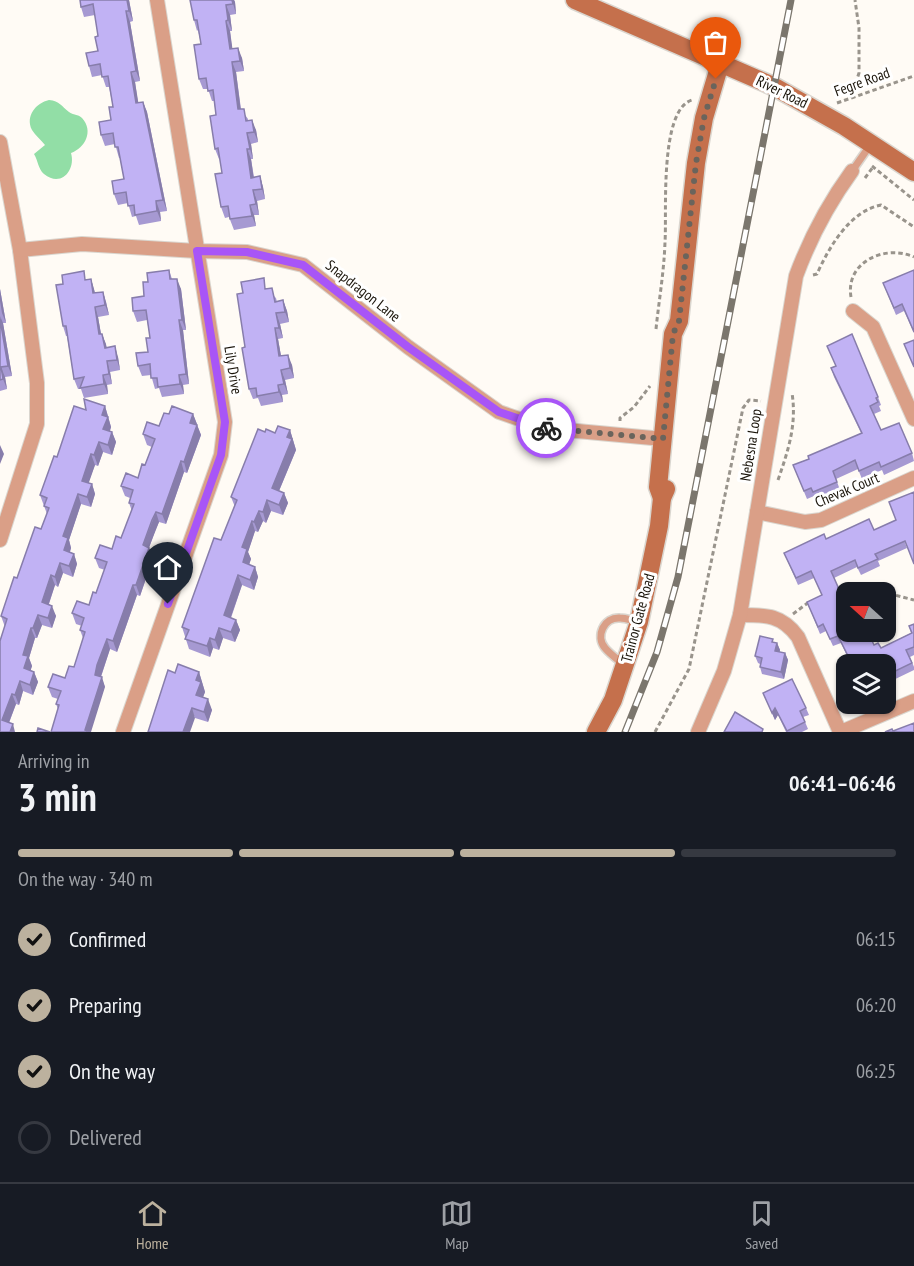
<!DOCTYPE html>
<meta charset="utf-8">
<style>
:root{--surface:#171b24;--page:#20242c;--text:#f1f3f6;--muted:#9ea1a6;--line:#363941;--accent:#bcb19e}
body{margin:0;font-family:"PT Sans Narrow",sans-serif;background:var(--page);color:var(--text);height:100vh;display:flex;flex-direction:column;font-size:22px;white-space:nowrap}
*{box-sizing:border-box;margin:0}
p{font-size:20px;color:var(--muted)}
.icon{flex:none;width:33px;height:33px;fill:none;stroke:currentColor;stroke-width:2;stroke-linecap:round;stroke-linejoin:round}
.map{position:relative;height:732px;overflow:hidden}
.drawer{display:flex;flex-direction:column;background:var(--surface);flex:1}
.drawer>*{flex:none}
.needle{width:39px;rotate:291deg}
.fabs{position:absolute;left:836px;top:582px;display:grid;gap:12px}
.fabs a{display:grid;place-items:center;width:60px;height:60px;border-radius:12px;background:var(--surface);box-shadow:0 2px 4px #0004;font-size:30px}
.pin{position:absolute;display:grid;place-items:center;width:51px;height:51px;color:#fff;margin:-62px -26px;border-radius:50% 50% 50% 0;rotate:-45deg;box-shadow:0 0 6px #0007}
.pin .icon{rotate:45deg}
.courier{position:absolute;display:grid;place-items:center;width:60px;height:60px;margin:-30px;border:4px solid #a855f7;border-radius:50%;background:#fff;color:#222;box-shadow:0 2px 8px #0007}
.overview em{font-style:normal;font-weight:800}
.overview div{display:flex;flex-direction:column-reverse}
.overview{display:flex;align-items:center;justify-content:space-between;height:102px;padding:0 18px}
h1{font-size:39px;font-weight:800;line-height:45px}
.bar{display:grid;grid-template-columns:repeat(4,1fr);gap:9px 6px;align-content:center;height:72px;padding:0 18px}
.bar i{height:8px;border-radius:4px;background:var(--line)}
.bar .on{background:var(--accent)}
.bar p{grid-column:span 4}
ol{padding:0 18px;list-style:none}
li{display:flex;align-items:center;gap:18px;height:66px}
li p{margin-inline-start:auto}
li .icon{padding:6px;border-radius:50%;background:var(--accent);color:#111;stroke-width:4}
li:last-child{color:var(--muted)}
li i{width:33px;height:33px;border:3px solid var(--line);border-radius:50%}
.menu{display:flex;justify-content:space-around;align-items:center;height:84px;border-top:2px solid var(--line);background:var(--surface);font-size:16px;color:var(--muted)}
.menu a{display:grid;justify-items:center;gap:3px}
.menu .on{color:var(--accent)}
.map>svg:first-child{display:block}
</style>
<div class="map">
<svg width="914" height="732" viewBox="0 0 914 732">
<rect width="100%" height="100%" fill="#fffbf5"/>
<path fill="#92dea6" d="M49,100C60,101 61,106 69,112C73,115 78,114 82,118C94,131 85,148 71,153C76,170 61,188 44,174C38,169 38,160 34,154L45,145C41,140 35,135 32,130C25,116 36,103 49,100Z"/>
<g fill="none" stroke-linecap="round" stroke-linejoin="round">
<g stroke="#dad6cf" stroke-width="10">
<g id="lane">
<polyline points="852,171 871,144"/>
<path d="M623,664C617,659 610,654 605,648C595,636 604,617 620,618C626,618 633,621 639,622"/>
</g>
</g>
<g stroke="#dad6cf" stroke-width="16">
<g id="street">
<polyline points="0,142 20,250 37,383 37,424 0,540"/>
<polyline points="20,250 82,244 197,251 247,252 303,265 408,347 499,412 545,428 663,439"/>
<polyline points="853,311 873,327 914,419"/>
<polyline points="757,512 805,522 821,520 914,478"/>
<path d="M740,615C767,615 782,615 798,637L840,732"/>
<polyline points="123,732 221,455 225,422 157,0"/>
<path d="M698,732L724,671L740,615L796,276C810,238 828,204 852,171"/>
<polyline points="841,732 914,701"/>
</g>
</g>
<g stroke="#dad6cf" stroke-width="21">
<g id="secondary">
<polyline points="575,0 773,86 844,126 914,172"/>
<polyline points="662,498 658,487 673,334 679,321 696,163 704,118 720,64"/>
<polyline points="596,732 613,700 639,622 659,526 662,498 666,489"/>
</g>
</g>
<g stroke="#99948c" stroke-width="3" stroke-dasharray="4.5 3" stroke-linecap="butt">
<polyline points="851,98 859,73 859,28 855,0"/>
<polyline points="837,103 914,76"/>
<polyline points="872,166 914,200"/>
<polyline points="865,178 873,167"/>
<path d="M813,275L817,274C829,247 850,211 881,205L914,227"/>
<path d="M851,297C845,262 885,244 914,257"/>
<path d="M656,329C659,300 664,272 665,242C667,213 659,110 692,100"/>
<polyline points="620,421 620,418 634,407 650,386"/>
<path d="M778,480C788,451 797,425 792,393"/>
<polyline points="837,590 867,588 914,600"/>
<polyline points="793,614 809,602"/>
<polyline points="655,732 689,669 743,408 749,400 761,401"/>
</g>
<use href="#lane" stroke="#da9f87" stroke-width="7"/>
<use href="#street" stroke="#da9f87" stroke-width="14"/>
<use href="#secondary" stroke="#c5704c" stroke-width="18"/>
<g stroke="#7b766d" stroke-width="7">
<polyline id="rail" points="625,732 657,652 678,577 791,0"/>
</g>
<use href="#rail" stroke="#fff" stroke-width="4.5" stroke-dasharray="14" stroke-linecap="butt"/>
</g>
<g fill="#a699d2">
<polygon points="80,0 129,0 133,21 130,22 140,81 135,82 138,103 143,102 147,112 167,211 160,212 161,221 139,225 136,216 132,217 128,203 118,205 114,194 124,179 120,158 119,158 115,144 105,146 101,135 111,120 113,107 109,87 106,87 102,75 92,77 89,66 98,51 98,36 95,15 84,17 81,7"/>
<polygon points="190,0 234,0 235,2 236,14 230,15 232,31 230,31 232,49 242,58 244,71 236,72 241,109 248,119 248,121 256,130 258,142 251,144 253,159 251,159 254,177 260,176 263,187 265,199 257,201 259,215 254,215 256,226 234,230 229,217 225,218 221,207 222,173 220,159 219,159 215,149 216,115 214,101 212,101 208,89 203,89 199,79 201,44 198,30 197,31 194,20"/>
<polygon points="169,270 172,279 181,289 186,330 183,330 189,384 183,385 184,394 162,397 159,388 155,389 151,375 142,376 138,366 148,352 150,338 147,320 137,322 133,311 144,296 148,282"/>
<polygon points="914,270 914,333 904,311 896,315 883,283"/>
<polygon points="91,279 95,293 103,292 106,302 109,315 98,317 101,334 102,334 107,348 118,357 120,370 110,372 112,384 107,385 108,394 84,398 81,389 78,389 74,379 67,336 66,336 63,326 87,280"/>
<polygon points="0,289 6,323 3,323 12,376 5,377 7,389 0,391"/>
<polygon points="267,289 276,298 277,302 283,300 287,311 289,322 280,324 283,338 278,339 281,356 292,365 294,378 285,380 288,394 282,395 283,402 261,406 258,398 253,399 249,389"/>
<polygon points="827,346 878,397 881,405 879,406 881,411 874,414 881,430 912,453 914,461 884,475 882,470 862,479 858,469 836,479 840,490 816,501 814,496 807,499 793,465 809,459 861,433 834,377 831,368 836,366"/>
<polygon points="105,406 111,427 110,431 112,432 116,442 112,455 103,452 98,466 95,465 88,483 92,484 95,494 91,507 81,504 69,540 71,548 70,552 74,554 77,564 73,577 63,573 58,587 55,585 49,604 56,616 52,628 42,625 37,638 35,638 29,658 32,666 30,671 34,672 38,682 33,695 23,691 19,705 16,704 9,723 0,732 5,627 1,616 17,578 41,529 47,514 40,495 57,457 86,410"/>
<polygon points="169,414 193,414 201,435 187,473 184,472 166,524 159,522 155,531 149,548 153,558 140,596 137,595 117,652 110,649 101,677 105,687 58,709 56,704 58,699 52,697 48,687 65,678 74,667 83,638 80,630 82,626 76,624 72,613 89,605 96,593 105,570 99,568 95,558 112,549 121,538 132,511 129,503 130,498 125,496 121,486 138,478 145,465 152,447 147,445 143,434 159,426"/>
<polygon points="290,430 296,450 279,491 284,493 288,503 283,515 271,511 266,523 263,521 258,532 255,531 248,552 251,559 249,565 255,567 258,577 254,590 242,585 231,618 236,620 240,630 235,642 223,638 219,650 213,648 210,657 189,649 182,627 221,540 235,507 231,497 265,432 275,433"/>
<polygon points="896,520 907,548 878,561 880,566 861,575 857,567 834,578 846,632 881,648 911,633 909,626 914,624 914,655 910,657 914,667 914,670 885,684 885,664 846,664 846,681 839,665 849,660 841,643 833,646 826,631 820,634 807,602 822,595 814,578 798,585 784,553 826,539 874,530"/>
<polygon points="774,642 777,643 780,650 779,652 785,653 788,660 784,679 762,674 760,667 760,664 758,663 755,656"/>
<polygon points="199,672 205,692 203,697 212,710 208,722 195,718 175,673"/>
<polygon points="763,693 806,708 809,715 803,717 808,729 802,732 786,732 778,715 775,720"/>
</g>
<g fill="#877dab">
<polygon points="127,0 129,0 133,21 129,11"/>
<polygon points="232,0 234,0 235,2 236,14"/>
<polygon points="226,5 230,15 232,31 228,20"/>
<polygon points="126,11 130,22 140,81 136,71"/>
<polygon points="226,21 230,31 234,60 230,49"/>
<polygon points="238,48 242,58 244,71 240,61"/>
<polygon points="232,62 236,72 242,120 238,109"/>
<polygon points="131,72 135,82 140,113 136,103"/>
<polygon points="143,102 147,112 167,211 163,200"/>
<polygon points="252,120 256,130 258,142 254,132"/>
<polygon points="247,133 251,144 253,159 250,149"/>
<polygon points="247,149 251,159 255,188 251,178"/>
<polygon points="260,176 263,187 265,199 262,189"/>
<polygon points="253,190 257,201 259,215 256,204"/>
<polygon points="156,201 160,212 161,221 157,211"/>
<polygon points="250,205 254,215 256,226 252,216"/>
<polygon points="91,279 94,289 97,303 93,293"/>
<polygon points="177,279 181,289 186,330 182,320"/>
<polygon points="0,289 6,323 2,313 0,301"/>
<polygon points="103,292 106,302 109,315 105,305"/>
<polygon points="283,300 287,311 289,322 285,312"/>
<polygon points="95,307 98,317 103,345 99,334"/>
<polygon points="276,313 280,324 283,338 279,328"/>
<polygon points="0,316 3,323 12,376 8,366"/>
<polygon points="179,320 183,330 189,384 186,374"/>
<polygon points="275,328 278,339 283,367 279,356"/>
<polygon points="102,334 106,344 108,358 105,348"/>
<polygon points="115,346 118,357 120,370 117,360"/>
<polygon points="288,355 292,365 294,378 290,368"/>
<polygon points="107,361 110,372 112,384 109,374"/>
<polygon points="1,367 5,377 7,389 3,379"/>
<polygon points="281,370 285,380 288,394 284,384"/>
<polygon points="103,375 107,385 108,394 104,384"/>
<polygon points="179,375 183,385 184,394 180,384"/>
<polygon points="278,385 282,395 283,402 279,392"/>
<polygon points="105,406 111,427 107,439 103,429 102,415"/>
<polygon points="193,414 197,424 194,433 190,423"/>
<polygon points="197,425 201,435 187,473 184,462"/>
<polygon points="290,430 296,450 276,498 272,488 287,437"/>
<polygon points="112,432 116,442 112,455 108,445"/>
<polygon points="99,442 103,452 98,466 94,455"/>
<polygon points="0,445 4,454 0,464"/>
<polygon points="91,454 95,465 86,491 82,481"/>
<polygon points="181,461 184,472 166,524 162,514"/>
<polygon points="92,484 95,494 91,507 87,497"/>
<polygon points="284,493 288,503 283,515 279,505"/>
<polygon points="78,494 81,504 69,540 71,548 67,560 64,550 63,536"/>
<polygon points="267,500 271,511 266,523 263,512"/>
<polygon points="259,511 263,521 258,532 254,522"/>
<polygon points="156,512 159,522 146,555 143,545"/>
<polygon points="252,521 255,531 248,552 251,559 246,573 243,562 242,547"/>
<polygon points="149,548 153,558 140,596 136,585"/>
<polygon points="74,554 77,564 73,577 69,566"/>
<polygon points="60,563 63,573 58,587 55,577"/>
<polygon points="255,567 258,577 254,590 250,580"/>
<polygon points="51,575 55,585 46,612 42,602"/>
<polygon points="238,575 242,585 228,625 224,615"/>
<polygon points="133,585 137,595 117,652 113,641"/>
<polygon points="52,606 56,616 52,628 48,618"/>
<polygon points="38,615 42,625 37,638 33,628"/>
<polygon points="236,620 240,630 235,642 231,632"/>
<polygon points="31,628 35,638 29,658 32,666 28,679 24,668 23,655"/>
<polygon points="219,628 223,638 219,650 215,640"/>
<polygon points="210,638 213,648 210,657 207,646"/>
<polygon points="107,639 110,649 101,676 99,684 102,677 105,687 91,732 85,732 85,730 97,665"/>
<polygon points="777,643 780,650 778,658 775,651"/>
<polygon points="785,653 788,660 784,679 781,672"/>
<polygon points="34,672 38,682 33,695 30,685"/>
<polygon points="199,672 205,692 200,705 196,695 196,680"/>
<polygon points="20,681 23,691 19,705 15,695"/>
<polygon points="12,694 16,704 6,730 2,720"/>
<polygon points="208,699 212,710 208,722 204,712"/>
<polygon points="192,708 195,718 190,732 183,732"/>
<polygon points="775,708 778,715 775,720 772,713"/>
<polygon points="13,724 15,732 10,732"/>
</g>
<g fill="#c1b2f4" stroke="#877dab" stroke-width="1.5">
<polygon points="80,0 127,0 129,11 126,11 136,71 131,72 136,103 143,102 163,200 156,201 157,211 135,215 134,205 128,206 126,192 114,194 112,181 124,179 118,147 115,147 113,133 101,135 99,122 111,120 109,107 113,107 108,76 102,77 100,64 89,66 86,53 98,51 95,37 98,36 93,4 81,7"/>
<polygon points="190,0 232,0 233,4 226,5 228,20 226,21 230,49 238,48 240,61 232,62 238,109 244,109 246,121 252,120 254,132 247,133 250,149 247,149 251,178 260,176 262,189 253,190 256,204 250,205 252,216 230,219 228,206 221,207 215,174 222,173 218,148 215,149 210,116 216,115 213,90 208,91 206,78 199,79 194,45 201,44 197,20 194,20"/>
<polygon points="169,270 170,279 177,279 182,320 179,320 186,374 179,375 180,384 158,387 157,378 151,378 150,364 138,366 136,353 148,352 146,338 150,338 146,310 133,311 132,298 144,296 143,282 148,282 147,273"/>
<polygon points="914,270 914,332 902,304 894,308 883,283"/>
<polygon points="84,271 85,280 91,279 93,293 103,292 105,305 95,307 99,334 102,334 105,348 115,346 117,360 107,361 109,374 103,375 104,384 80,388 84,377 74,379 66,326 63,326 56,285 63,284 62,275"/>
<polygon points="264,278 265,289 272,288 275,302 283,300 285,312 276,313 279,328 275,328 279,356 288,355 290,368 281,370 284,384 278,385 279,392 257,396 256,388 249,389 242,348 245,347 237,294 243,293 241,282"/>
<polygon points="0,319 8,366 1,367 3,379 0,380"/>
<polygon points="852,334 878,397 876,398 878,402 870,406 881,430 899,423 912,453 881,467 879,462 859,471 855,460 833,471 837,482 813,492 811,488 804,491 793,465 809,459 808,456 862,433 831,368 836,366 827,346"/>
<polygon points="914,340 914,367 904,344"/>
<polygon points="84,399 105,406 102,415 108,417 103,429 112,432 108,445 99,442 94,455 91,454 82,481 92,484 87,497 78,494 63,536 68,538 64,550 74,554 69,566 60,563 55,577 51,575 42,602 52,606 48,618 38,615 33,628 31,628 23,655 28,656 24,668 34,672 30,685 20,681 15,695 12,694 2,720 13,724 10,732 0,732 0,641 7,619 1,616 14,577 17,578 35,527 41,529 49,508 44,506 47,498 40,495 54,456 57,457 74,406 86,410"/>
<polygon points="172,406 193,414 190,423 197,425 184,462 181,461 162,514 156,512 152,520 143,545 149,548 136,585 133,585 113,641 107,639 97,665 95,675 102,677 85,730 88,731 87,732 51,732 59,705 56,704 61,691 48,687 53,674 65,678 69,666 74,667 85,632 80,630 84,618 72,613 77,601 89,605 93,592 96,593 107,562 95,558 100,545 112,549 116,536 121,538 134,504 129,503 133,490 121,486 126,473 138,478 142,464 145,465 155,439 143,434 147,422 159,426 164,413 169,414"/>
<polygon points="278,426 290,430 287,437 292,439 272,488 284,493 279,505 267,500 263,512 259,511 254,522 252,521 242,547 247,549 243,562 255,567 250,580 238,575 224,615 236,620 231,632 219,628 215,640 210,638 207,646 185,639 189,630 182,627 214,538 221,540 237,500 231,497 258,429 265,432 266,429 275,433"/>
<polygon points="914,492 914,564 905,541 875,554 878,559 858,568 855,560 831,571 846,605 846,632 868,632 874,645 878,643 881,648 912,633 909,626 914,624 914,647 906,650 912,663 885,676 885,664 846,664 846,680 839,665 850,660 838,636 830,639 823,624 818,627 807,602 822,595 811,571 796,578 784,553 824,534 826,539 869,519 874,530 896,520 889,502"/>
<polygon points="760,636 773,639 772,642 777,643 775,651 785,653 781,672 760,667 762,658 755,656"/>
<polygon points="178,664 199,672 196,680 201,682 196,695 208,699 204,712 192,708 183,732 148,732 168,670 175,673"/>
<polygon points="792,679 806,708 800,711 805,722 787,731 775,708 772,713 763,693"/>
<polygon points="735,712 763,729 762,732 724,732"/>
<polygon points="914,723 914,732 885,732 892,729 893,731"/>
<polygon points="38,728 50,732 37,732"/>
</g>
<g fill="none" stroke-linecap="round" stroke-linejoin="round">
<polyline stroke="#6a645c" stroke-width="6" stroke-dasharray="0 10.8" points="546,428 663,439 673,334 679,321 696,163 704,118 716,79"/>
<polyline stroke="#a855f7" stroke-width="8" points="168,604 221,455 225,422 197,251 247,252 303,265 408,347 499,412 546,428"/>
</g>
<g text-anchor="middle" stroke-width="6" stroke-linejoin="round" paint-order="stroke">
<g font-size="15" fill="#191309" stroke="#fff">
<text transform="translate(862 82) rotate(-20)" y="5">Fegre Road</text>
<text transform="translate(782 92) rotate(26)" y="5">River Road</text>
<text transform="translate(363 291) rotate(38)" y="5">Snapdragon Lane</text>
<text transform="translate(233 370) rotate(81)" y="5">Lily Drive</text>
<text transform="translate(751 445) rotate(-81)" y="5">Nebesna Loop</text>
<text transform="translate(847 490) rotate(-23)" y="5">Chevak Court</text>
<text transform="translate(638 618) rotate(-75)" y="5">Trainor Gate Road</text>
</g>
</g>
</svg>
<div class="fabs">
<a><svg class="needle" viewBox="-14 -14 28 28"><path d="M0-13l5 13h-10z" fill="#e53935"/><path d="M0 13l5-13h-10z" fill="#9ea1a6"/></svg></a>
<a><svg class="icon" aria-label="layers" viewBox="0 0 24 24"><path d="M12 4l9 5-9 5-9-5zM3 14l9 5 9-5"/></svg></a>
</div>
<div class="pin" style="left:716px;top:79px;background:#ea580c"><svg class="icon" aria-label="bag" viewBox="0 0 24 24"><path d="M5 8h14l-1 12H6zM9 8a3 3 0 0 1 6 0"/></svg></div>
<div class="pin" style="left:168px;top:604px;background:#1f2937"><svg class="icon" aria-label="home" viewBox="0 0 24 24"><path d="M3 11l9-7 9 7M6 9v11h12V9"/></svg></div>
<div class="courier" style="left:546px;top:428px"><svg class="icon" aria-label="bike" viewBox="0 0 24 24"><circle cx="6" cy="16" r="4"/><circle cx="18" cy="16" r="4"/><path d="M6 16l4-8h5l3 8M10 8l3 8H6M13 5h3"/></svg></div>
</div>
<section class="drawer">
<div class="overview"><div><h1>3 min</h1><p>Arriving in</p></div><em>06:41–06:46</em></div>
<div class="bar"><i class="on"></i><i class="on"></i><i class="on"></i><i></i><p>On the way · 340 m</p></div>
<ol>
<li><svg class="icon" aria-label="check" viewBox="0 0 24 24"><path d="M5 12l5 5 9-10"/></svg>Confirmed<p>06:15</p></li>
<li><svg class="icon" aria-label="check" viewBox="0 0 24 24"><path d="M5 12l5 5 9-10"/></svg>Preparing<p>06:20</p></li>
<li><svg class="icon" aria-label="check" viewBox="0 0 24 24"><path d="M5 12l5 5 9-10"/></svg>On the way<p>06:25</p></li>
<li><i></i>Delivered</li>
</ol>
</section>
<nav class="menu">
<a class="on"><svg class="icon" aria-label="home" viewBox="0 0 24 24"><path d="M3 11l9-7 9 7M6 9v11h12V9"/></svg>Home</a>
<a><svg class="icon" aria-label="map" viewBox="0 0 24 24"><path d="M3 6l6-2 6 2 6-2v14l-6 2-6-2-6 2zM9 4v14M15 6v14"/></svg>Map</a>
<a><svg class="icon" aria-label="saved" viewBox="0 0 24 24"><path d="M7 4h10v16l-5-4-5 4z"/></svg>Saved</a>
</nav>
